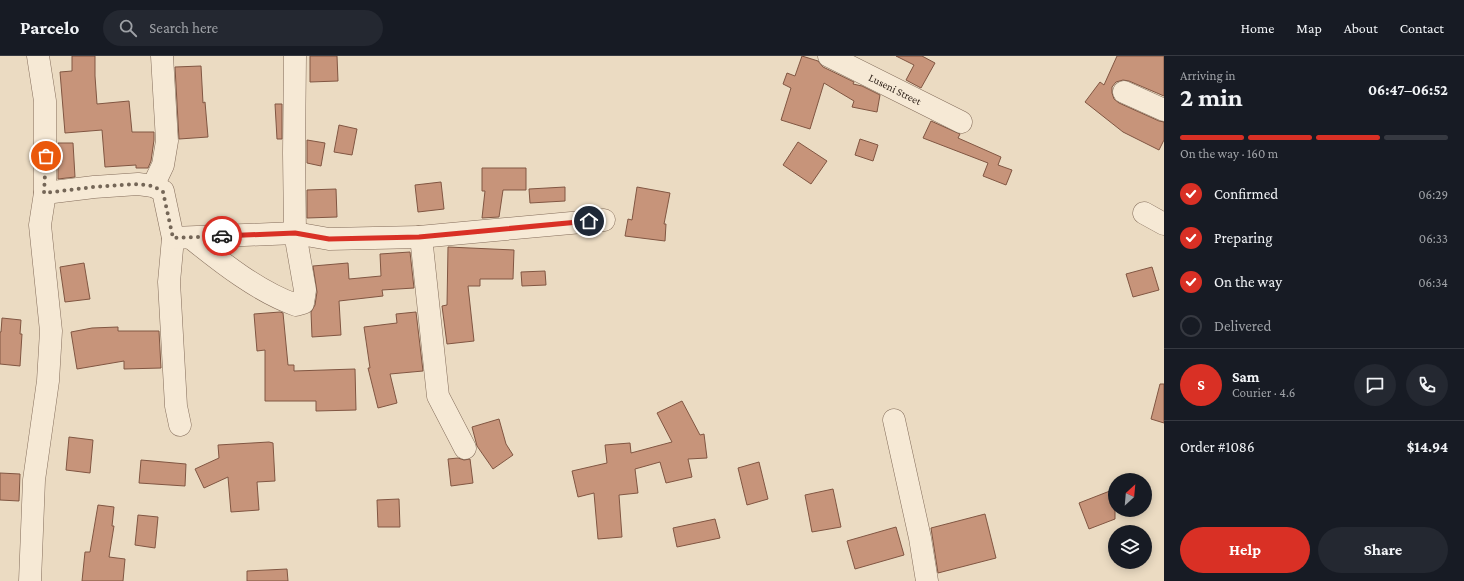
<!DOCTYPE html>
<meta charset="utf-8">
<style>
:root{--surface:#171b24;--page:#242831;--text:#f1f3f6;--muted:#9ea1a6;--line:#363941;--accent:#d93025}
body{margin:0;font-family:"Crimson Pro",serif;background:var(--page);color:var(--text);height:100vh;display:flex;flex-direction:column;font-size:15px;white-space:nowrap}
*{box-sizing:border-box;margin:0}
p{font-size:13px;color:var(--muted)}
.icon{flex:none;width:22px;height:22px;fill:none;stroke:currentColor;stroke-width:2;stroke-linecap:round;stroke-linejoin:round}
.map{position:relative;flex:1;overflow:hidden}
.side{display:flex;flex-direction:column;background:var(--surface);width:300px}
.side>*{flex:none}
.needle{width:26px;rotate:26deg}
.controls{position:absolute;left:1108px;top:417px;display:grid;gap:8px}
.controls a{display:grid;place-items:center;width:44px;height:44px;border-radius:50%;background:var(--surface);box-shadow:0 2px 10px #0003;font-size:20px}
.pin{position:absolute;display:grid;place-items:center;width:34px;height:34px;color:#fff;margin:-17px;border:2px solid #fff;border-radius:50%;box-shadow:0 1px 4px #0007}
.courier{position:absolute;display:grid;place-items:center;width:40px;height:40px;margin:-20px;border:3px solid #d93025;border-radius:50%;background:#fff;color:#222;box-shadow:0 1px 5px #0007}
.head em{font-style:normal;font-weight:700}
.head div{display:flex;flex-direction:column-reverse}
.head{display:flex;align-items:center;justify-content:space-between;height:68px;padding:0 16px}
h1{font-size:26px;font-weight:700;line-height:30px}
.bar{display:grid;grid-template-columns:repeat(4,1fr);gap:6px 4px;align-content:center;height:48px;padding:0 16px}
.bar i{height:5px;border-radius:3px;background:var(--line)}
.bar .active{background:var(--accent)}
.bar p{grid-column:span 4}
.line{display:flex;align-items:center;gap:10px;padding:0 16px;border-top:1px solid var(--line)}
.line div{flex:1}
.round{display:grid;place-items:center;flex:none;width:42px;height:42px;border-radius:21px;background:var(--page)}
ol{padding:0 16px;list-style:none}
li{display:flex;align-items:center;gap:12px;height:44px}
li p{margin-inline-start:auto}
li .icon{padding:4px;border-radius:50%;background:var(--accent);color:#fff;stroke-width:4}
li:last-child{color:var(--muted)}
li i{width:22px;height:22px;border:2px solid var(--line);border-radius:50%}
.action{display:flex;gap:8px;margin-top:auto;padding:8px 16px}
.action a{flex:1;height:46px;border-radius:24px;background:var(--accent);color:#fff;font-size:16px;font-weight:700;line-height:46px;text-align:center}
.action a+a{background:var(--page);color:var(--text)}
header{display:flex;align-items:center;gap:24px;box-sizing:border-box;height:56px;padding:0 20px;background:var(--surface);border-bottom:1px solid var(--line)}
header strong{font-size:19px}
nav{display:flex;gap:22px;margin-inline-start:auto;font-size:14px}
.search{width:280px;height:36px;background:var(--page);display:flex;align-items:center;gap:10px;box-sizing:border-box;padding:0 14px;border-radius:22px;color:var(--muted);font-size:15px}
main{display:flex;flex:1;min-height:0}
.map>svg:first-child{display:block}
</style>
<header>
<strong>Parcelo</strong>
<div class="search"><svg class="icon" aria-label="search" viewBox="0 0 24 24"><circle cx="10" cy="10" r="6"/><path d="M15 15l6 6"/></svg>Search here</div>
<nav><a>Home</a><a>Map</a><a>About</a><a>Contact</a></nav>
</header>
<main>
<div class="map">
<svg width="1164" height="525" viewBox="0 0 1164 525">
<rect width="100%" height="100%" fill="#ebdbc2"/>
<g fill="#c7947a" stroke="#815642">
<polygon points="72,0 95,0 95,20 97,48 129,45 132,76 154,76 154,84 151,105 148,112 136,112 136,109 105,111 102,74 65,77 60,16 72,15"/>
<polygon points="310,0 337,0 338,25 310,26"/>
<polygon points="802,0 818,5 823,11 854,26 853,28 862,30 880,39 877,56 852,51 854,45 824,27 810,73 781,64 791,32 783,28 787,17 795,20"/>
<polygon points="896,0 922,0 935,7 921,32 906,24 914,9"/>
<polygon points="1117,0 1164,0 1164,40 1129,25 1123,24 1116,26 1112,31 1112,37 1114,43 1119,47 1159,65 1164,66 1164,84 1159,94 1123,76 1085,46 1100,26 1104,29"/>
<polygon points="201,10 203,47 205,46 208,81 179,83 175,11"/>
<polygon points="275,48 282,48 282,83 277,83"/>
<polygon points="931,65 960,78 958,82 1001,101 998,109 1012,114 1006,129 983,120 988,107 923,82"/>
<polygon points="339,69 357,73 352,99 334,96"/>
<polygon points="860,83 878,89 873,105 855,99"/>
<polygon points="307,84 325,87 321,110 307,107"/>
<polygon points="798,86 827,105 811,128 783,109"/>
<polygon points="58,87 73,87 75,121 58,123"/>
<polygon points="482,112 526,112 526,134 503,134 499,161 482,162 485,135 482,135"/>
<polygon points="441,126 444,153 418,156 415,129"/>
<polygon points="565,131 565,145 530,147 529,133"/>
<polygon points="637,131 670,137 664,168 666,168 665,185 625,180 628,163 632,164"/>
<polygon points="336,133 337,161 307,162 307,134"/>
<polygon points="448,191 514,194 513,223 480,223 480,230 468,230 474,285 447,288 442,250 447,249"/>
<polygon points="410,196 414,232 382,234 383,240 339,245 341,279 312,281 311,256 315,249 317,236 313,210 348,207 349,223 381,220 380,198"/>
<polygon points="84,207 90,243 65,246 60,211"/>
<polygon points="1152,211 1159,234 1133,241 1126,218"/>
<polygon points="545,215 546,229 522,230 521,216"/>
<polygon points="280,256 283,257 288,309 294,309 294,315 355,313 356,354 316,355 316,345 265,345 265,294 257,295 254,258"/>
<polygon points="416,256 423,315 390,318 397,347 378,352 368,312 370,312 364,271 397,267 396,258"/>
<polygon points="2,262 21,264 20,278 22,278 20,310 0,308 0,276 1,276"/>
<polygon points="118,271 118,275 159,275 161,312 124,313 124,305 77,313 71,276 92,272"/>
<polygon points="1160,328 1164,328 1164,367 1151,363"/>
<polygon points="682,345 700,379 704,378 707,402 688,403 692,421 666,427 660,406 635,413 638,437 619,439 622,481 598,483 594,437 578,441 572,415 607,407 605,389 630,387 631,397 672,386 657,357"/>
<polygon points="499,363 506,388 513,399 493,413 477,390 472,371"/>
<polygon points="69,381 93,384 90,417 66,414"/>
<polygon points="269,386 273,387 275,425 257,426 259,454 231,456 228,421 204,432 195,413 219,402 218,389"/>
<polygon points="458,402 464,404 470,403 473,427 451,430 448,403"/>
<polygon points="141,404 186,408 185,430 139,427"/>
<polygon points="759,406 768,443 747,449 738,412"/>
<polygon points="0,417 20,418 19,445 0,444"/>
<polygon points="833,433 841,471 812,476 805,439"/>
<polygon points="1115,433 1115,463 1089,473 1079,447"/>
<polygon points="399,443 400,471 378,471 377,444"/>
<polygon points="98,449 114,451 112,470 114,470 109,501 125,503 123,525 82,525 85,496 90,496"/>
<polygon points="985,458 996,502 938,517 931,472"/>
<polygon points="138,459 158,461 155,492 135,489"/>
<polygon points="715,463 720,482 677,491 673,472"/>
<polygon points="896,471 904,499 855,513 847,485"/>
<polygon points="287,513 288,525 247,525 247,515"/>
</g>
<g fill="none" stroke-linecap="round" stroke-linejoin="round">
<g stroke="#846d5b" stroke-width="23">
<g id="minor">
<polyline points="38,0 45,45 45,137 94,131 138,128 153,130 163,135 173,182 169,226 176,350 180,369"/>
<path id="s1" d="M829,0L961,66"/>
<polyline points="1124,36 1164,54"/>
<polyline points="153,130 163,109 167,85 162,0"/>
<polyline points="1144,157 1164,168"/>
<polyline points="419,181 604,164"/>
<polyline points="173,182 295,177 329,183 419,181 422,190 438,340 465,392"/>
<path d="M191,182C222,207 259,236 296,249L303,247L305,234L295,177L294,97L295,0"/>
<polyline points="894,364 920,482 927,525"/>
<polyline points="30,525 34,424 48,325 51,275 40,169 45,137"/>
</g>
</g>
<use href="#minor" stroke="#f6e9d5" stroke-width="22"/>
</g>
<g fill="none" stroke-linecap="round" stroke-linejoin="round">
<polyline stroke="#746657" stroke-width="4" stroke-dasharray="0 7.2" points="46,100 44,137 94,131 138,128 153,130 163,136 173,182 222,180"/>
<polyline stroke="#d93025" stroke-width="5" points="222,180 295,177 329,183 419,181 589,165"/>
</g>
<g text-anchor="middle" stroke-width="3" stroke-linejoin="round" paint-order="stroke">
<g font-size="11" fill="#34271e" stroke="#f3e6d1">
<text dy="4" stroke="none"><textPath href="#s1" startOffset="74">Luseni Street</textPath></text>
</g>
</g>
</svg>
<div class="controls">
<a><svg class="needle" viewBox="-14 -14 28 28"><path d="M0-13l5 13h-10z" fill="#e53935"/><path d="M0 13l5-13h-10z" fill="#9ea1a6"/></svg></a>
<a><svg class="icon" aria-label="layers" viewBox="0 0 24 24"><path d="M12 4l9 5-9 5-9-5zM3 14l9 5 9-5"/></svg></a>
</div>
<div class="pin" style="left:46px;top:100px;background:#ea580c"><svg class="icon" aria-label="bag" viewBox="0 0 24 24"><path d="M5 8h14l-1 12H6zM9 8a3 3 0 0 1 6 0"/></svg></div>
<div class="pin" style="left:589px;top:165px;background:#1f2937"><svg class="icon" aria-label="home" viewBox="0 0 24 24"><path d="M3 11l9-7 9 7M6 9v11h12V9"/></svg></div>
<div class="courier" style="left:222px;top:180px"><svg class="icon" aria-label="car" viewBox="0 0 24 24"><path d="M5 17H2v-5l4-1 3-4h7l3 4 3 1v5h-3M9 17h6M6 11h13"/><circle cx="7" cy="17" r="2"/><circle cx="17" cy="17" r="2"/></svg></div>
</div>
<section class="side">
<div class="head"><div><h1>2 min</h1><p>Arriving in</p></div><em>06:47–06:52</em></div>
<div class="bar"><i class="active"></i><i class="active"></i><i class="active"></i><i></i><p>On the way · 160 m</p></div>
<ol>
<li><svg class="icon" aria-label="check" viewBox="0 0 24 24"><path d="M5 12l5 5 9-10"/></svg>Confirmed<p>06:29</p></li>
<li><svg class="icon" aria-label="check" viewBox="0 0 24 24"><path d="M5 12l5 5 9-10"/></svg>Preparing<p>06:33</p></li>
<li><svg class="icon" aria-label="check" viewBox="0 0 24 24"><path d="M5 12l5 5 9-10"/></svg>On the way<p>06:34</p></li>
<li><i></i>Delivered</li>
</ol>
<div class="line" style="height:72px"><b class="round" style="background:var(--accent);color:#fff">S</b><div><b>Sam</b><p>Courier · 4.6</p></div><a class="round"><svg class="icon" aria-label="chat" viewBox="0 0 24 24"><path d="M4 5h16v11H9l-5 4z"/></svg></a><a class="round"><svg class="icon" aria-label="phone" viewBox="0 0 24 24"><path d="M5 4h4l2 5-3 2q2 4 5 5l2-3 5 2v4C11 20 4 13 5 4z"/></svg></a></div>
<div class="line" style="height:52px"><div>Order #1086</div><b>$14.94</b></div>
<div class="action"><a>Help</a><a>Share</a></div>
</section>
</main>
